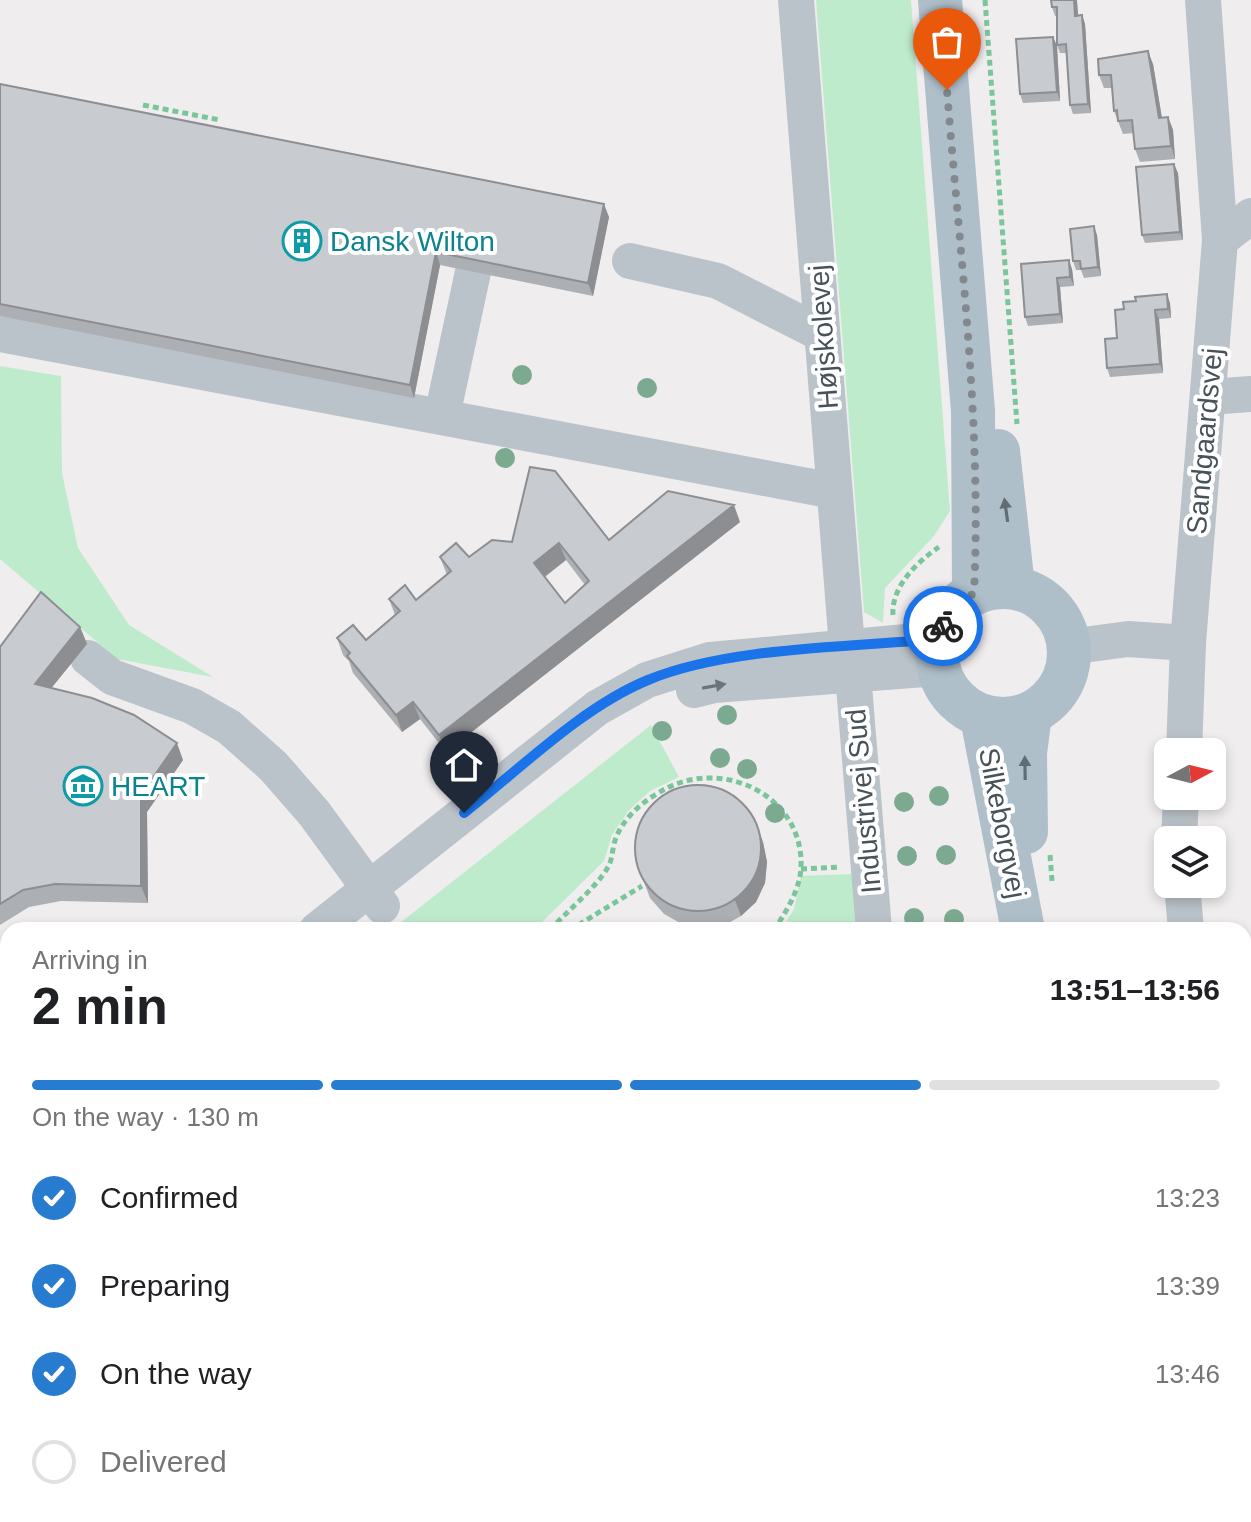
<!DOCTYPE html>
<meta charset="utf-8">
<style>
:root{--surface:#fff;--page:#f6f6f6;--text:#202124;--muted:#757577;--line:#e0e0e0;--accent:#287cd0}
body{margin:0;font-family:Helvetica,sans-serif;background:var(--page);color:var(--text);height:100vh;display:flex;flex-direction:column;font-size:30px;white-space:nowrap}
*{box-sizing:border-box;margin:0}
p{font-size:26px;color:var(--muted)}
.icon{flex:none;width:44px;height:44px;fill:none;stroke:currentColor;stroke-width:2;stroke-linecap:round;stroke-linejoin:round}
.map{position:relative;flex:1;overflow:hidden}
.details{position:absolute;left:0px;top:922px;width:1252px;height:600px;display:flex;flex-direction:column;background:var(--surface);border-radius:24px 24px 0 0;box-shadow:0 4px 12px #0003}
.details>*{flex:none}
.needle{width:52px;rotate:83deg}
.tools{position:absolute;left:1154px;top:738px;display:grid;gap:16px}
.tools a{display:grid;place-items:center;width:72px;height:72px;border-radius:12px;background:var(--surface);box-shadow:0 4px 12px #0003;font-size:40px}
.pin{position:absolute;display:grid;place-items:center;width:68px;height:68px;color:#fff;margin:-82px -34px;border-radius:50% 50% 50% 0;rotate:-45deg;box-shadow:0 0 8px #0007}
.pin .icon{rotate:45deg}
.courier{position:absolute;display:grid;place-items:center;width:80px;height:80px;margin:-40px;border:6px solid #1a73e8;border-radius:50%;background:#fff;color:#222;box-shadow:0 2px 10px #0007}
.headline em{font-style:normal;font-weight:600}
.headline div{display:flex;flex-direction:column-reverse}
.headline{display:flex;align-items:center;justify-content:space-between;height:136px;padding:0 32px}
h1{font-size:52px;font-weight:600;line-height:60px}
.bar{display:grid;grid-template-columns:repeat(4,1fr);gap:12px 8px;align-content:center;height:96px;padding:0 32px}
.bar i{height:10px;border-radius:6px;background:var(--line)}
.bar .active{background:var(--accent)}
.bar p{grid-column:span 4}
ol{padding:0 32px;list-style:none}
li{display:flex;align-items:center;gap:24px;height:88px}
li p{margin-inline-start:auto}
li .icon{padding:8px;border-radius:50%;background:var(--accent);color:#fff;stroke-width:4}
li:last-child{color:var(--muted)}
li i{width:44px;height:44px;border:4px solid var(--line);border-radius:50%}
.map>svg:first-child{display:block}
</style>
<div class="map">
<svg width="1251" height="1522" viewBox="0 0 1251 1522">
<rect width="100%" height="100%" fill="#f0edee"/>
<g fill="#bfebcd">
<polygon points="816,0 911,0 950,511 934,536 885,588 883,623 864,612"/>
<polygon points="0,366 61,376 62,473 78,548 129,625 213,677 117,659 0,559"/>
<polygon points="651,725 679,777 650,791 629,810 612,835 604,861 534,930 391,930"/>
<polygon points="854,874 858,930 781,930 794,909 801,876"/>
<polygon points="0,971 8,982 8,1144 0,1150"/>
<polygon points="450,1514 901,1514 902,1522 427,1522"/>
</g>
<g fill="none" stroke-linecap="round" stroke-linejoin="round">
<g stroke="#7ac69b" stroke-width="5" stroke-dasharray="6 4" stroke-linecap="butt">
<polyline points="985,0 1017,424"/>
<polyline points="143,105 220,120"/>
<path d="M893,615C891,587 917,562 939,547"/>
<polyline points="1050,855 1052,881"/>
<polyline points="801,869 840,867"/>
<path d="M550,930C566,912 597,887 608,867C613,859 612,847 616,838C624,816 647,798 667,788C727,758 805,798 801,869C799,891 786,912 774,930"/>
<polyline points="570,930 642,886"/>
<polyline points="0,1365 8,1373"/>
<polyline points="0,1499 8,1510"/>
<polyline points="11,1514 17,1522"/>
<polyline points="248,1514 264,1522"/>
<polyline points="56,1522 68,1514"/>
<polyline points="483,1522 498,1514"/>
</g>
<g stroke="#bac3c9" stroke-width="36">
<polyline points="796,0 847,647 853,674 874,930"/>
<polyline points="1220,240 1251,216"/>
<polyline points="630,261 718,281 822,334"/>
<polyline points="0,334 834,491"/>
<polyline points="1208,397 1251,394"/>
<polyline points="442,416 473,272"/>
<polyline points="1069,647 1128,639 1188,643"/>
<polyline points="88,658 112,677 192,706 229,727 273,766 314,813 382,906"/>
<polyline points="694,690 714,685 938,668"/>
<polyline points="1184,752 1188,643 1220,240 1203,0"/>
<polyline points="1179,840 1181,796"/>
<polyline points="1182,884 1186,930"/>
<polyline points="317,930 597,708 647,680 710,660 938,639"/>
<polyline points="0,1181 8,1175"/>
<polyline points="1244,1468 1251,1467"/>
<polyline points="919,1514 919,1522"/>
<polyline points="1234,1514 1234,1522"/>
</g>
<g stroke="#afbfca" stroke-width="44">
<polyline points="940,0 973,411 974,593"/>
<polyline points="998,451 1013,587"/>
<circle cx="1003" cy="653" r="66"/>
<polyline points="982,717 1023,930"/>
<polyline points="1026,832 1025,753 1030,714"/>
<polyline points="1071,1514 1072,1522"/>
</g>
</g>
<g fill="#7caa90">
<circle cx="522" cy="375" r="10"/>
<circle cx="647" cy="388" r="10"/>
<circle cx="505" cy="458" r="10"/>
<circle cx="727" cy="715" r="10"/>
<circle cx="662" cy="731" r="10"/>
<circle cx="720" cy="758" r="10"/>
<circle cx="747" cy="769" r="10"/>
<circle cx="939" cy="796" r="10"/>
<circle cx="904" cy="802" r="10"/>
<circle cx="775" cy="813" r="10"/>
<circle cx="946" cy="855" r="10"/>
<circle cx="907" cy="856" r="10"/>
<circle cx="914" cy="918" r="10"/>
<circle cx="954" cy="919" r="10"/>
</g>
<g fill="#acafb3" fill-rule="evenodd">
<polygon points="1051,0 1078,16 1082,15 1085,24 1091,113 1073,114 1070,105 1067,53 1060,53 1057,45 1057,16 1055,16 1052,7"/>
<polygon points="1053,37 1057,46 1060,101 1023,103 1020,94"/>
<polygon points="1153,64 1162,118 1168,117 1173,130 1175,159 1140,162 1135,149 1134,133 1123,134 1114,111 1112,88 1104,88 1099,75"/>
<polygon points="0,84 609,217 593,296 440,265 414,398 0,316"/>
<polygon points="1178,173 1183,240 1145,243 1142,235"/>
<polygon points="1097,235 1101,276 1084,278 1081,270 1076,270 1073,261"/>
<polygon points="1021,264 1072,269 1074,286 1060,287 1063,323 1028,326 1025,317"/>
<polygon points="1170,303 1171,318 1159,319 1163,373 1110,377 1107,368 1117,338 1124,309"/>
<path d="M740,522L446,752L420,719L402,732L353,673L349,661L343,655L337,638L366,640L395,615L389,599L416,600L447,575L440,557H469L512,542L609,540ZM566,560L585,585L565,603L545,577Z"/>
<polygon points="80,627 87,644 51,688 183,760 147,812 148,903 61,901 29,907 0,925 0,647"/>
<polygon points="763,842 767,862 765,883 756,902 741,916 723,926 702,928 682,924 664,914 650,898 636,861"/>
<polygon points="296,1514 450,1514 427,1522 314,1522"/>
</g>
<g fill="#8c8e92">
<polygon points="1074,0 1077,0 1079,25 1075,16"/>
<polygon points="1082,15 1085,24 1091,113 1088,104"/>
<polygon points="1053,37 1057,46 1060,101 1057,92"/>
<polygon points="1148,51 1153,64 1164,131 1159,118"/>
<polygon points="1168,117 1173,130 1175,159 1171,146"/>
<polygon points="1174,164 1178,173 1183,240 1180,232"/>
<polygon points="604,204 609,217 593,296 588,283"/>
<polygon points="1094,226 1097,235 1101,276 1098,267"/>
<polygon points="436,252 440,265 414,398 410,385"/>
<polygon points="1069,260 1072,269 1074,286 1070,277"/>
<polygon points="1057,278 1060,287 1063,323 1060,314"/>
<polygon points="1167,294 1170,303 1171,318 1168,309"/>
<polygon points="1155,310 1159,319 1163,373 1160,364"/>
<polygon points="734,505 740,522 446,752 439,735"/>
<polygon points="559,543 566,560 540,580 534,563"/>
<polygon points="80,627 87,644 41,701 35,684"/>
<polygon points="413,702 420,719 402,732 396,715"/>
<polygon points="177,743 183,760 147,812 148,903 141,886 141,795"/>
<polygon points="757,825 763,842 767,862 765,883 756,902 741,916 735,900"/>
</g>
<g fill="#c8cbd0" stroke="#8c8e92" stroke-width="2" fill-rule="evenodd">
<polygon points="1051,0 1074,0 1075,16 1082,15 1088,104 1070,105 1066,44 1057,45 1057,7 1052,7"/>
<polygon points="1053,37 1057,92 1020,94 1016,39"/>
<polygon points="1148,51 1159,118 1168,117 1171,146 1135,149 1132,120 1118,121 1117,110 1114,111 1111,75 1099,75 1098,59"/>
<polygon points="0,84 604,204 588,283 436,252 410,385 0,304"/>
<polygon points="1174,164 1180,232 1142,235 1136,167"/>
<polygon points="1094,226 1098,267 1081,269 1080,261 1073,261 1070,229"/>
<polygon points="1069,260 1070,277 1057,278 1060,314 1025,317 1021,264"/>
<polygon points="1167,294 1168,309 1155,310 1160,364 1107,368 1105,339 1117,338 1115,310 1124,309 1123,302 1136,301 1135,297"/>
<path d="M530,467L555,471L609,540L668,491L734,505L439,735L413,702L396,715L347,656L350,653L337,638L353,625L366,640L400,611L389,599L405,585L416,600L451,571L440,557L456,543L469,557L492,540L512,542ZM559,543L589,581L565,603L534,563Z"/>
<polygon points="41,592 80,627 35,684 92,698 134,715 177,743 141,795 141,886 55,884 23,890 0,904 0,647"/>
<circle cx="698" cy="848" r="63"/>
<polygon points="78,1514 185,1514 185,1522 66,1522"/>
</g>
<defs><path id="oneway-solid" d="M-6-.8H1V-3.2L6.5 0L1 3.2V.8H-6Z" transform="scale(2)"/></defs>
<g fill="#616d75">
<use href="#oneway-solid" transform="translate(1006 510) rotate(-98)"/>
<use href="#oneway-solid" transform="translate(1025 768) rotate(-91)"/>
</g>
<use fill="#6a747b" href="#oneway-solid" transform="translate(714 686) rotate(-10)"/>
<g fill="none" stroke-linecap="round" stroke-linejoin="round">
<path stroke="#82888d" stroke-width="8" stroke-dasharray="0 14.4" d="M943,626L957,605L974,593C982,426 960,257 947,90"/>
<path stroke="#1a73e8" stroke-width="10" d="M464,813C520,769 582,707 648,680C727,647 851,647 938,639L943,626"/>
</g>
<defs>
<g id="building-ring" transform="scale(2)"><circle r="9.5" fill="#fff" stroke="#0f9aa8" stroke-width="1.5"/><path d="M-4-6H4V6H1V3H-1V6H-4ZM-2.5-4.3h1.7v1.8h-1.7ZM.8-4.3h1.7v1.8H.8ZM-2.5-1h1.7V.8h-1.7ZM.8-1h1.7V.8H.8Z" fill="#0f9aa8"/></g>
<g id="museum-ring" transform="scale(2)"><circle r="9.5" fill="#fff" stroke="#0f9aa8" stroke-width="1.5"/><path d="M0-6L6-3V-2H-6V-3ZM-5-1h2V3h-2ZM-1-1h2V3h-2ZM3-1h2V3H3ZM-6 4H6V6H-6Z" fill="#0f9aa8"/></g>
</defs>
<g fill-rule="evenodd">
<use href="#building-ring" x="302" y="241"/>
<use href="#museum-ring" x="83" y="786"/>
</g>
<g text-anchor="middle" stroke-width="8" stroke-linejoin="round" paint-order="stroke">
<g font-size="28" fill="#0d838f" stroke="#fff" text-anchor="start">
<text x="330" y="251">Dansk Wilton</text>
<text x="111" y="796">HEART</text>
</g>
<g font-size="28" fill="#475259" stroke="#fff">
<text transform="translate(823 337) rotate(-94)" y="10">Højskolevej</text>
<text transform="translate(1204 441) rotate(-85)" y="10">Sandgaardsvej</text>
<text transform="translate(863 801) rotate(-95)" y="10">Industrivej Sud</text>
<text transform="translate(1003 823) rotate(79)" y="10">Silkeborgvej</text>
</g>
</g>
</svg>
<div class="tools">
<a><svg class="needle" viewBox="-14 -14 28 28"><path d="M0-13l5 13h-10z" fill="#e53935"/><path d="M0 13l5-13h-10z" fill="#757577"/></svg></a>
<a><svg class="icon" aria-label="layers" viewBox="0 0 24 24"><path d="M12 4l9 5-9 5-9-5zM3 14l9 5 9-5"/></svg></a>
</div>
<div class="pin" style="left:947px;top:90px;background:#ea580c"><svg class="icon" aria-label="bag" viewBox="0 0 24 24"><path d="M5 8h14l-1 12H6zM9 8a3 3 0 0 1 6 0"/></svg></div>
<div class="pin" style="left:464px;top:813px;background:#1f2937"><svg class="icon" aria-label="home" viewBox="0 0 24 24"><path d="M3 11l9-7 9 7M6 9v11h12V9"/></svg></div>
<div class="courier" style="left:943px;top:626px"><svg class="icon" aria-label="bike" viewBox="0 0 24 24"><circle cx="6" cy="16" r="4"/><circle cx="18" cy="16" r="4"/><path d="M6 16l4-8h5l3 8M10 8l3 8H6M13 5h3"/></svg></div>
<section class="details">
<div class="headline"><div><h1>2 min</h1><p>Arriving in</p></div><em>13:51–13:56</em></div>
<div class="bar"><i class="active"></i><i class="active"></i><i class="active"></i><i></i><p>On the way · 130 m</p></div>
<ol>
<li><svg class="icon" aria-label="check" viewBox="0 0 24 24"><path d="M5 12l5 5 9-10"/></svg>Confirmed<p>13:23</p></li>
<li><svg class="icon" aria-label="check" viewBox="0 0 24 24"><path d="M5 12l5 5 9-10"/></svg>Preparing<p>13:39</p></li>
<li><svg class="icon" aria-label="check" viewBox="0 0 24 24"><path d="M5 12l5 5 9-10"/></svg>On the way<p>13:46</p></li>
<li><i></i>Delivered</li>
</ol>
</section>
</div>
